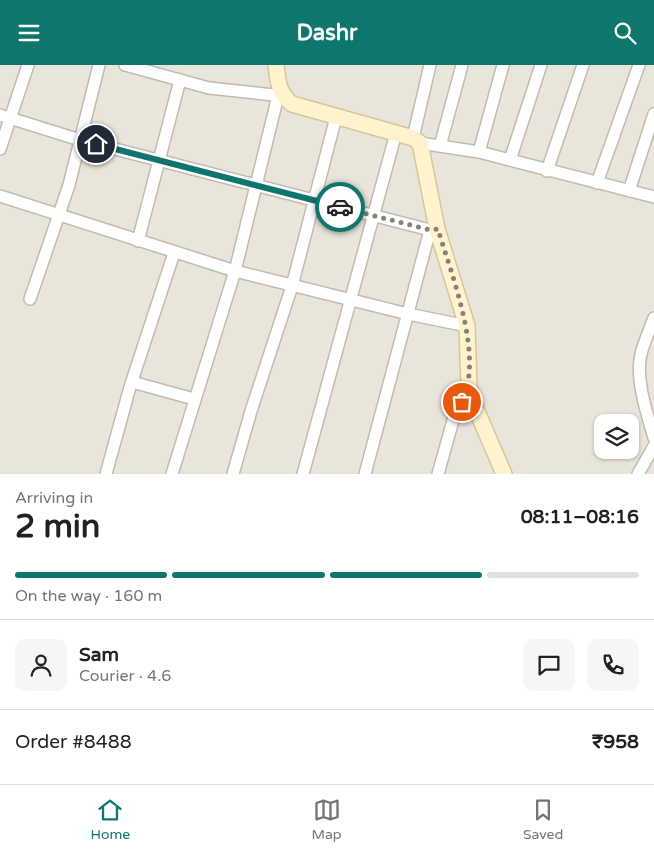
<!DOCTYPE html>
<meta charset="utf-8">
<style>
:root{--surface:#fff;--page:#f6f6f6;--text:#202124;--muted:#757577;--line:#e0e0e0;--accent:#0f766e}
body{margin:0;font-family:"Varela Round",sans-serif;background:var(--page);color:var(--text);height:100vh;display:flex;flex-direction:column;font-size:19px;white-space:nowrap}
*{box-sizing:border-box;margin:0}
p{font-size:16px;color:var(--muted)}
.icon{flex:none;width:28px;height:28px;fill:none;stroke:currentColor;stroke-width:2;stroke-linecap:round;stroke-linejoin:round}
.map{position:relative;height:409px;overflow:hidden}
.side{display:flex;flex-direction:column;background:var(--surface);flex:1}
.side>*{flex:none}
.buttons{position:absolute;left:594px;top:349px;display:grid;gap:10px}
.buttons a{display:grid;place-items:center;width:45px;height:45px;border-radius:10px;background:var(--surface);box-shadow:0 1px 4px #0004;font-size:25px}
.pin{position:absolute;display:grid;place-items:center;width:42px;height:42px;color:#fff;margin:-21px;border:2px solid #fff;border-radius:50%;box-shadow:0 1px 5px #0007}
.courier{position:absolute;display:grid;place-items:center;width:50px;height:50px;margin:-25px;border:4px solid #0f766e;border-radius:50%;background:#fff;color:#222;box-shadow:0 1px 6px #0007}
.headline em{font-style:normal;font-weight:700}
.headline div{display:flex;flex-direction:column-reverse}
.headline{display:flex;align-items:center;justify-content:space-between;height:85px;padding:0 15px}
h1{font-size:32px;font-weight:700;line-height:38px}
.bar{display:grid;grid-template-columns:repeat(4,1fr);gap:8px 5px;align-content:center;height:60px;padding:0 15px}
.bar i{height:6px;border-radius:4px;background:var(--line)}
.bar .active{background:var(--accent)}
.bar p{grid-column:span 4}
.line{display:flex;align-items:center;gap:12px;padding:0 15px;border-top:1px solid var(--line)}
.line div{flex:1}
.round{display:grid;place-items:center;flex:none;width:52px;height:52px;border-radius:10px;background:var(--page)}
header{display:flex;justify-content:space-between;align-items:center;height:65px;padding:0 15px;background:var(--accent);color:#fff;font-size:22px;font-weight:700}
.tab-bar{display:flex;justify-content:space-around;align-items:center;height:70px;border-top:1px solid var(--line);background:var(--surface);font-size:14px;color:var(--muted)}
.tab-bar a{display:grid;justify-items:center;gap:2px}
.tab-bar .active{color:var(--accent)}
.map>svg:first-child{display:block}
</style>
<header><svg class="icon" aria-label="menu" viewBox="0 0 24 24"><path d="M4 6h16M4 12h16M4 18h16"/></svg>Dashr<svg class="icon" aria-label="search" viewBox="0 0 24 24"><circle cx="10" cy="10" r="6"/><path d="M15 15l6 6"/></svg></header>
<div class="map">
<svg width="654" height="409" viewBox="0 0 654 409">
<rect width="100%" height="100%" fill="#f6f3ec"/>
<path fill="#eae5da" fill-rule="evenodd" d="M0,0H654V409H0ZM602,358H630V385H602Z"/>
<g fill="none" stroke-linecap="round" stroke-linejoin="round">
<g stroke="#c2bbae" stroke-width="14">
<g id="minor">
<polyline points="125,0 209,23 283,31"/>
<polyline points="0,50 80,75 430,165 437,164"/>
<polyline points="413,73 430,0"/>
<polyline points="420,78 479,87 654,132"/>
<polyline points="440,81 462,0"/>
<polyline points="0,84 28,0"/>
<polyline points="479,87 503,0"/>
<polyline points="510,95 541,0"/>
<polyline points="547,106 583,0"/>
<polyline points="597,118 639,0"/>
<polyline points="629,126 654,49"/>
<polyline points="0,131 235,206 408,249 467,261"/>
<polyline points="138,176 180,15"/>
<polyline points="30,234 69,120 99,0"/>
<path d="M654,253C650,264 644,277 641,289C635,313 647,349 654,373"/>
<polyline points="132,317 194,334"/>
<polyline points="106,409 130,322 174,188"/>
<polyline points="172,409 235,206 278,31"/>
<polyline points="233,409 251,346 292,221 336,52"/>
<polyline points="303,409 396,68"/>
<polyline points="365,409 430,165"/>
<polyline points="438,409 454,352 469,321"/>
<polyline points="638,409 654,381"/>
</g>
</g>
<g stroke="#d6c79b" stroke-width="18">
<path id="secondary" d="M276,0C278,16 278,28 292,39L413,73L420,78L437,164L467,261L469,321L473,337L504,409"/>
</g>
<use href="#minor" stroke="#fff" stroke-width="11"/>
<use href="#secondary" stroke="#fff3cd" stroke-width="15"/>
</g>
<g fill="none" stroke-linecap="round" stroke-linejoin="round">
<path stroke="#878178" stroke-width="5" stroke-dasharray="0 9" d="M340,142L430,165L438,164C452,212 484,290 462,337"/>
<polyline stroke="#0f766e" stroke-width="6" points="96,79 340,142"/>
</g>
</svg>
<div class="buttons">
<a><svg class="icon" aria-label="layers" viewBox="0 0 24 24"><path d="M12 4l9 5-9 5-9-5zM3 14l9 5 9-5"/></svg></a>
</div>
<div class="pin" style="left:462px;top:337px;background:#ea580c"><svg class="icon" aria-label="bag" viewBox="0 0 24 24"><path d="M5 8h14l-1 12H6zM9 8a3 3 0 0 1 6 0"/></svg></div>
<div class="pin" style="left:96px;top:79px;background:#1f2937"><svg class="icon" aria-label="home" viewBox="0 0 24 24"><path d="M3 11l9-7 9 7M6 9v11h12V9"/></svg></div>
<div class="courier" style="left:340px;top:142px"><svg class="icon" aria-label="car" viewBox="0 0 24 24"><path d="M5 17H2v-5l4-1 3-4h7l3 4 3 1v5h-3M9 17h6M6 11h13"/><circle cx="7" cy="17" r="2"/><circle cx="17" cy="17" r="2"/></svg></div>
</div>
<section class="side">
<div class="headline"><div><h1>2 min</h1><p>Arriving in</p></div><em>08:11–08:16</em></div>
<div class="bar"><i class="active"></i><i class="active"></i><i class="active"></i><i></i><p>On the way · 160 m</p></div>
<div class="line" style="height:90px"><a class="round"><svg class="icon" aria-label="person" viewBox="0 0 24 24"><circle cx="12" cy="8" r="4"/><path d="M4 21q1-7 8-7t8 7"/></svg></a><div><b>Sam</b><p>Courier · 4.6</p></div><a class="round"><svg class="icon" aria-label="chat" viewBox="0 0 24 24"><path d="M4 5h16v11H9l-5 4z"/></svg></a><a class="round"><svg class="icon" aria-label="phone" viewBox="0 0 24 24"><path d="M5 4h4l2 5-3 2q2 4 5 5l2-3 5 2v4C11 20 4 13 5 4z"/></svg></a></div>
<div class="line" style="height:65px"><div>Order #8488</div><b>₹958</b></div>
</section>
<nav class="tab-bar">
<a class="active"><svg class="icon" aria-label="home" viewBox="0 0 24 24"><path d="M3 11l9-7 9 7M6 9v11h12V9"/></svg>Home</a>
<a><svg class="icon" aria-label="map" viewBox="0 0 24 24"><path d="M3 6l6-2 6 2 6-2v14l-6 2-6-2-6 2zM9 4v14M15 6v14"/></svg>Map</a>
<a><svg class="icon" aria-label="saved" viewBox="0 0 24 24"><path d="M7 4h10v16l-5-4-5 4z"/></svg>Saved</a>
</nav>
